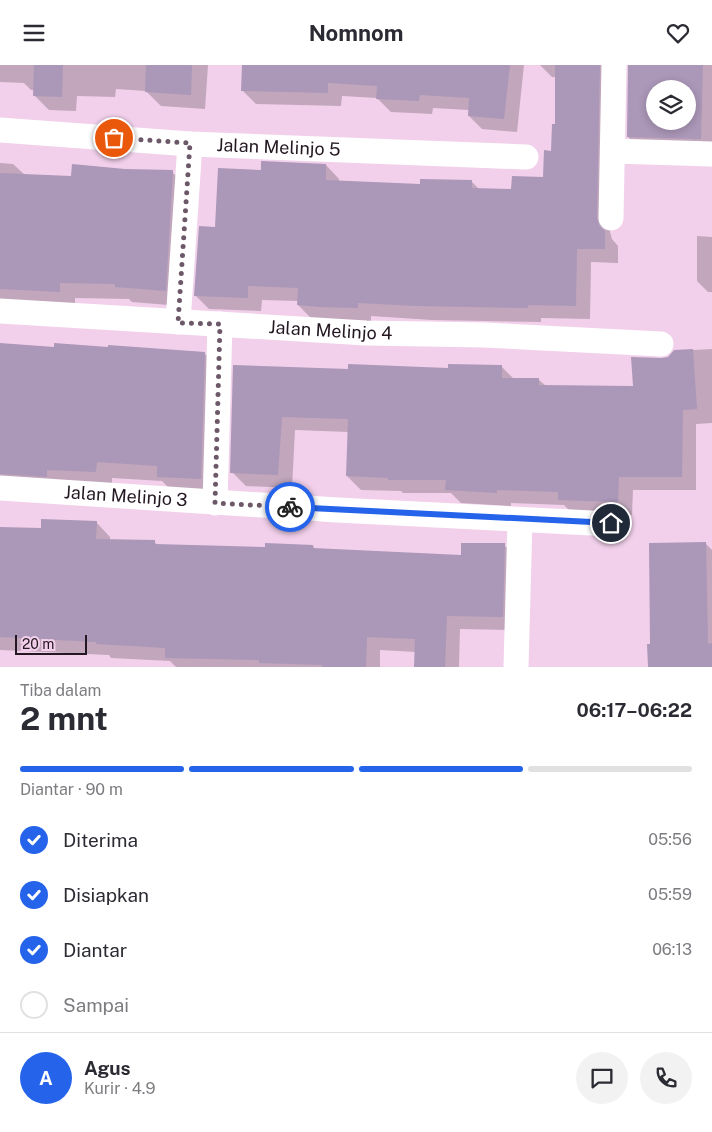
<!DOCTYPE html>
<html lang="id">
<meta charset="utf-8">
<style>
:root{--surface:#fff;--page:#f2f2f3;--text:#2b2b33;--muted:#7c7c81;--line:#e1e1e2;--accent:#2563eb}
body{margin:0;font-family:"Public Sans",sans-serif;background:var(--page);color:var(--text);height:100vh;display:flex;flex-direction:column;font-size:19px;white-space:nowrap}
*{box-sizing:border-box;margin:0}
p{font-size:16px;color:var(--muted)}
.icon{flex:none;width:28px;height:28px;fill:none;stroke:currentColor;stroke-width:2;stroke-linecap:round;stroke-linejoin:round}
.map{position:relative;height:602px;overflow:hidden}
.sheet{display:flex;flex-direction:column;background:var(--surface);flex:1}
.sheet>*{flex:none}
.tools{position:absolute;left:646px;top:15px;display:grid;gap:10px}
.tools a{display:grid;place-items:center;width:50px;height:50px;border-radius:50%;background:var(--surface);box-shadow:0 2px 8px #0003;font-size:25px}
.scale{position:absolute;left:15px;bottom:12px;width:72px;box-sizing:border-box;padding-left:5px;border:2px solid #241822;border-top:0;font-size:14px;line-height:18px;white-space:nowrap;color:#241822;-webkit-text-stroke:4px #f2d0eb;paint-order:stroke}
.pin{position:absolute;display:grid;place-items:center;width:42px;height:42px;color:#fff;margin:-21px;border:2px solid #fff;border-radius:50%;box-shadow:0 1px 5px #0007}
.courier{position:absolute;display:grid;place-items:center;width:50px;height:50px;margin:-25px;border:4px solid #2563eb;border-radius:50%;background:#fff;color:#222;box-shadow:0 1px 6px #0007}
.summary em{font-style:normal;font-weight:700}
.summary div{display:flex;flex-direction:column-reverse}
.summary{display:flex;align-items:center;justify-content:space-between;height:85px;padding:0 20px}
h1{font-size:32px;font-weight:700;line-height:38px}
.bar{display:grid;grid-template-columns:repeat(4,1fr);gap:8px 5px;align-content:center;height:60px;padding:0 20px}
.bar i{height:6px;border-radius:4px;background:var(--line)}
.bar .on{background:var(--accent)}
.bar p{grid-column:span 4}
.line{display:flex;align-items:center;gap:12px;padding:0 20px;border-top:1px solid var(--line)}
.line div{flex:1}
.round{display:grid;place-items:center;flex:none;width:52px;height:52px;border-radius:26px;background:var(--page)}
ol{padding:0 20px;list-style:none}
li{display:flex;align-items:center;gap:15px;height:55px}
li p{margin-inline-start:auto}
li .icon{padding:5px;border-radius:50%;background:var(--accent);color:#fff;stroke-width:4}
li:last-child{color:var(--muted)}
li i{width:28px;height:28px;border:2px solid var(--line);border-radius:50%}
header{display:flex;justify-content:space-between;align-items:center;height:65px;padding:0 20px;background:var(--surface);font-size:22px;font-weight:700}
.map>svg:first-child{display:block}
</style>
<header><svg class="icon" aria-label="menu" viewBox="0 0 24 24"><path d="M4 6h16M4 12h16M4 18h16"/></svg>Nomnom<svg class="icon" aria-label="heart" viewBox="0 0 24 24"><path d="M12 20l-8-8c-3-5 5-10 8-4 3-6 11-1 8 4z"/></svg></header>
<div class="map">
<svg width="712" height="602" viewBox="0 0 712 602">
<rect width="100%" height="100%" fill="#f2d0eb"/>
<g fill="#0003" fill-rule="evenodd">
<polygon points="0,0 208,0 205,44 161,41 146,26 116,24 115,32 77,31 76,46 49,45 34,30 34,25 31,25 24,18 0,17"/>
<polygon points="243,0 524,0 517,67 482,64 469,51 469,45 433,43 432,49 391,47 377,33 342,31 341,41 256,39 243,26"/>
<polygon points="540,0 626,0 613,14 610,167 612,174 618,181 618,198 591,197 590,254 541,253 541,257 432,255 371,251 371,257 312,254 298,240 298,236 262,235 261,246 209,244 195,230 217,163 262,106 326,100 339,114 339,117 421,120 472,117 480,125 512,126 544,113 552,87 556,61 556,12 552,12"/>
<path d="M630,0H712V88L642,85L628,72ZM655,24H688V56H655Z"/>
<polygon points="0,98 13,99 25,110 72,113 125,105 172,107 188,122 181,241 132,237 129,234 75,233 75,241 0,238"/>
<polygon points="697,171 712,172 712,227 708,227 697,216"/>
<polygon points="0,279 55,284 204,288 221,304 217,430 174,428 162,416 112,413 112,422 0,419"/>
<polygon points="712,284 712,358 696,359 696,425 633,425 632,450 573,449 564,440 511,438 511,441 461,438 451,428 403,428 401,426 361,425 347,411 349,367 295,365 292,423 246,421 232,407 234,301 349,306 449,304 501,301 514,314 538,314 546,321 634,323 661,295 669,293 674,286"/>
<polygon points="97,458 110,472 110,476 154,477 158,480 266,483 313,481 316,485 462,491 504,480 518,494 516,565 460,564 459,602 415,602 416,587 380,585 380,602 176,602 170,596 111,593 109,590 0,585 0,463 42,464"/>
<polygon points="706,479 712,485 712,602 649,602 652,580"/>
</g>
<g fill="#ab97b8" fill-rule="evenodd">
<polygon points="34,0 63,0 62,32 33,31"/>
<polygon points="146,0 192,0 191,30 145,27"/>
<polygon points="242,0 510,0 504,54 468,51 469,33 420,30 419,36 376,34 377,21 328,18 328,28 241,26"/>
<polygon points="555,0 600,0 597,153 599,160 605,166 605,184 577,184 576,241 528,240 528,243 417,241 358,238 358,243 320,242 297,240 298,223 248,221 248,233 194,231 199,161 215,162 218,103 261,105 261,96 326,99 326,115 420,119 420,114 472,115 472,123 511,124 512,111 543,112 544,85 551,86 552,59 555,59"/>
<path d="M628,0H703L701,74L627,72ZM655,24H688V56H655Z"/>
<polygon points="72,99 125,104 173,105 166,226 115,222 115,219 60,218 60,227 0,224 0,108 71,111"/>
<polygon points="0,278 54,282 54,278 108,282 108,280 205,287 201,414 157,412 157,401 97,397 96,407 47,405 47,412 0,409"/>
<polygon points="693,284 697,344 683,345 682,412 619,412 618,437 558,435 558,427 497,425 497,428 445,425 446,415 388,415 388,413 346,411 348,354 282,352 278,410 230,408 233,300 348,304 348,299 448,303 448,299 502,300 502,313 539,313 539,320 633,321 631,292 661,293 668,292 674,285"/>
<polygon points="41,454 97,456 96,474 155,475 155,479 265,482 265,478 313,480 313,483 461,490 461,478 505,478 503,552 447,551 445,602 414,602 415,574 367,572 366,602 322,602 322,600 259,598 259,595 165,593 165,583 96,579 96,577 0,572 0,462 41,463"/>
<polygon points="706,477 708,579 712,578 712,602 648,602 647,579 650,579 649,478"/>
</g>
<g fill="none" stroke-linecap="round" stroke-linejoin="round">
<g stroke="#fff" stroke-width="25">
<path id="s1" d="M0,65L190,79L526,92"/>
<polyline points="613,86 712,89"/>
<polyline points="611,153 614,0"/>
<path id="s2" d="M0,246L366,268L484,270L661,279"/>
<polyline points="178,257 190,79"/>
<path id="s3" d="M0,423L337,445L611,459"/>
<polyline points="215,438 220,259"/>
<polyline points="516,602 520,455"/>
</g>
</g>
<g fill="none" stroke-linecap="round" stroke-linejoin="round">
<polyline stroke="#6c5868" stroke-width="5" stroke-dasharray="0 9" points="114,73 190,78 178,258 220,259 215,438 290,442"/>
<polyline stroke="#2563eb" stroke-width="6" points="290,442 611,458"/>
</g>
<g text-anchor="middle" stroke-width="5" stroke-linejoin="round" paint-order="stroke">
<g font-size="18" fill="#241822" stroke="#f2d0eb">
<text dy="6" stroke="none"><textPath href="#s1" startOffset="279">Jalan Melinjo 5</textPath></text>
<text dy="6" stroke="none"><textPath href="#s2" startOffset="331">Jalan Melinjo 4</textPath></text>
<text dy="6" stroke="none"><textPath href="#s3" startOffset="126">Jalan Melinjo 3</textPath></text>
</g>
</g>
</svg>
<div class="tools">
<a><svg class="icon" aria-label="layers" viewBox="0 0 24 24"><path d="M12 4l9 5-9 5-9-5zM3 14l9 5 9-5"/></svg></a>
</div>
<div class="scale">20 m</div>
<div class="pin" style="left:114px;top:73px;background:#ea580c"><svg class="icon" aria-label="bag" viewBox="0 0 24 24"><path d="M5 8h14l-1 12H6zM9 8a3 3 0 0 1 6 0"/></svg></div>
<div class="pin" style="left:611px;top:458px;background:#1f2937"><svg class="icon" aria-label="home" viewBox="0 0 24 24"><path d="M3 11l9-7 9 7M6 9v11h12V9"/></svg></div>
<div class="courier" style="left:290px;top:442px"><svg class="icon" aria-label="bike" viewBox="0 0 24 24"><circle cx="6" cy="16" r="4"/><circle cx="18" cy="16" r="4"/><path d="M6 16l4-8h5l3 8M10 8l3 8H6M13 5h3"/></svg></div>
</div>
<section class="sheet">
<div class="summary"><div><h1>2 mnt</h1><p>Tiba dalam</p></div><em>06:17–06:22</em></div>
<div class="bar"><i class="on"></i><i class="on"></i><i class="on"></i><i></i><p>Diantar · 90 m</p></div>
<ol>
<li><svg class="icon" aria-label="check" viewBox="0 0 24 24"><path d="M5 12l5 5 9-10"/></svg>Diterima<p>05:56</p></li>
<li><svg class="icon" aria-label="check" viewBox="0 0 24 24"><path d="M5 12l5 5 9-10"/></svg>Disiapkan<p>05:59</p></li>
<li><svg class="icon" aria-label="check" viewBox="0 0 24 24"><path d="M5 12l5 5 9-10"/></svg>Diantar<p>06:13</p></li>
<li><i></i>Sampai</li>
</ol>
<div class="line" style="height:90px"><b class="round" style="background:var(--accent);color:#fff">A</b><div><b>Agus</b><p>Kurir · 4.9</p></div><a class="round"><svg class="icon" aria-label="chat" viewBox="0 0 24 24"><path d="M4 5h16v11H9l-5 4z"/></svg></a><a class="round"><svg class="icon" aria-label="phone" viewBox="0 0 24 24"><path d="M5 4h4l2 5-3 2q2 4 5 5l2-3 5 2v4C11 20 4 13 5 4z"/></svg></a></div>
</section>
